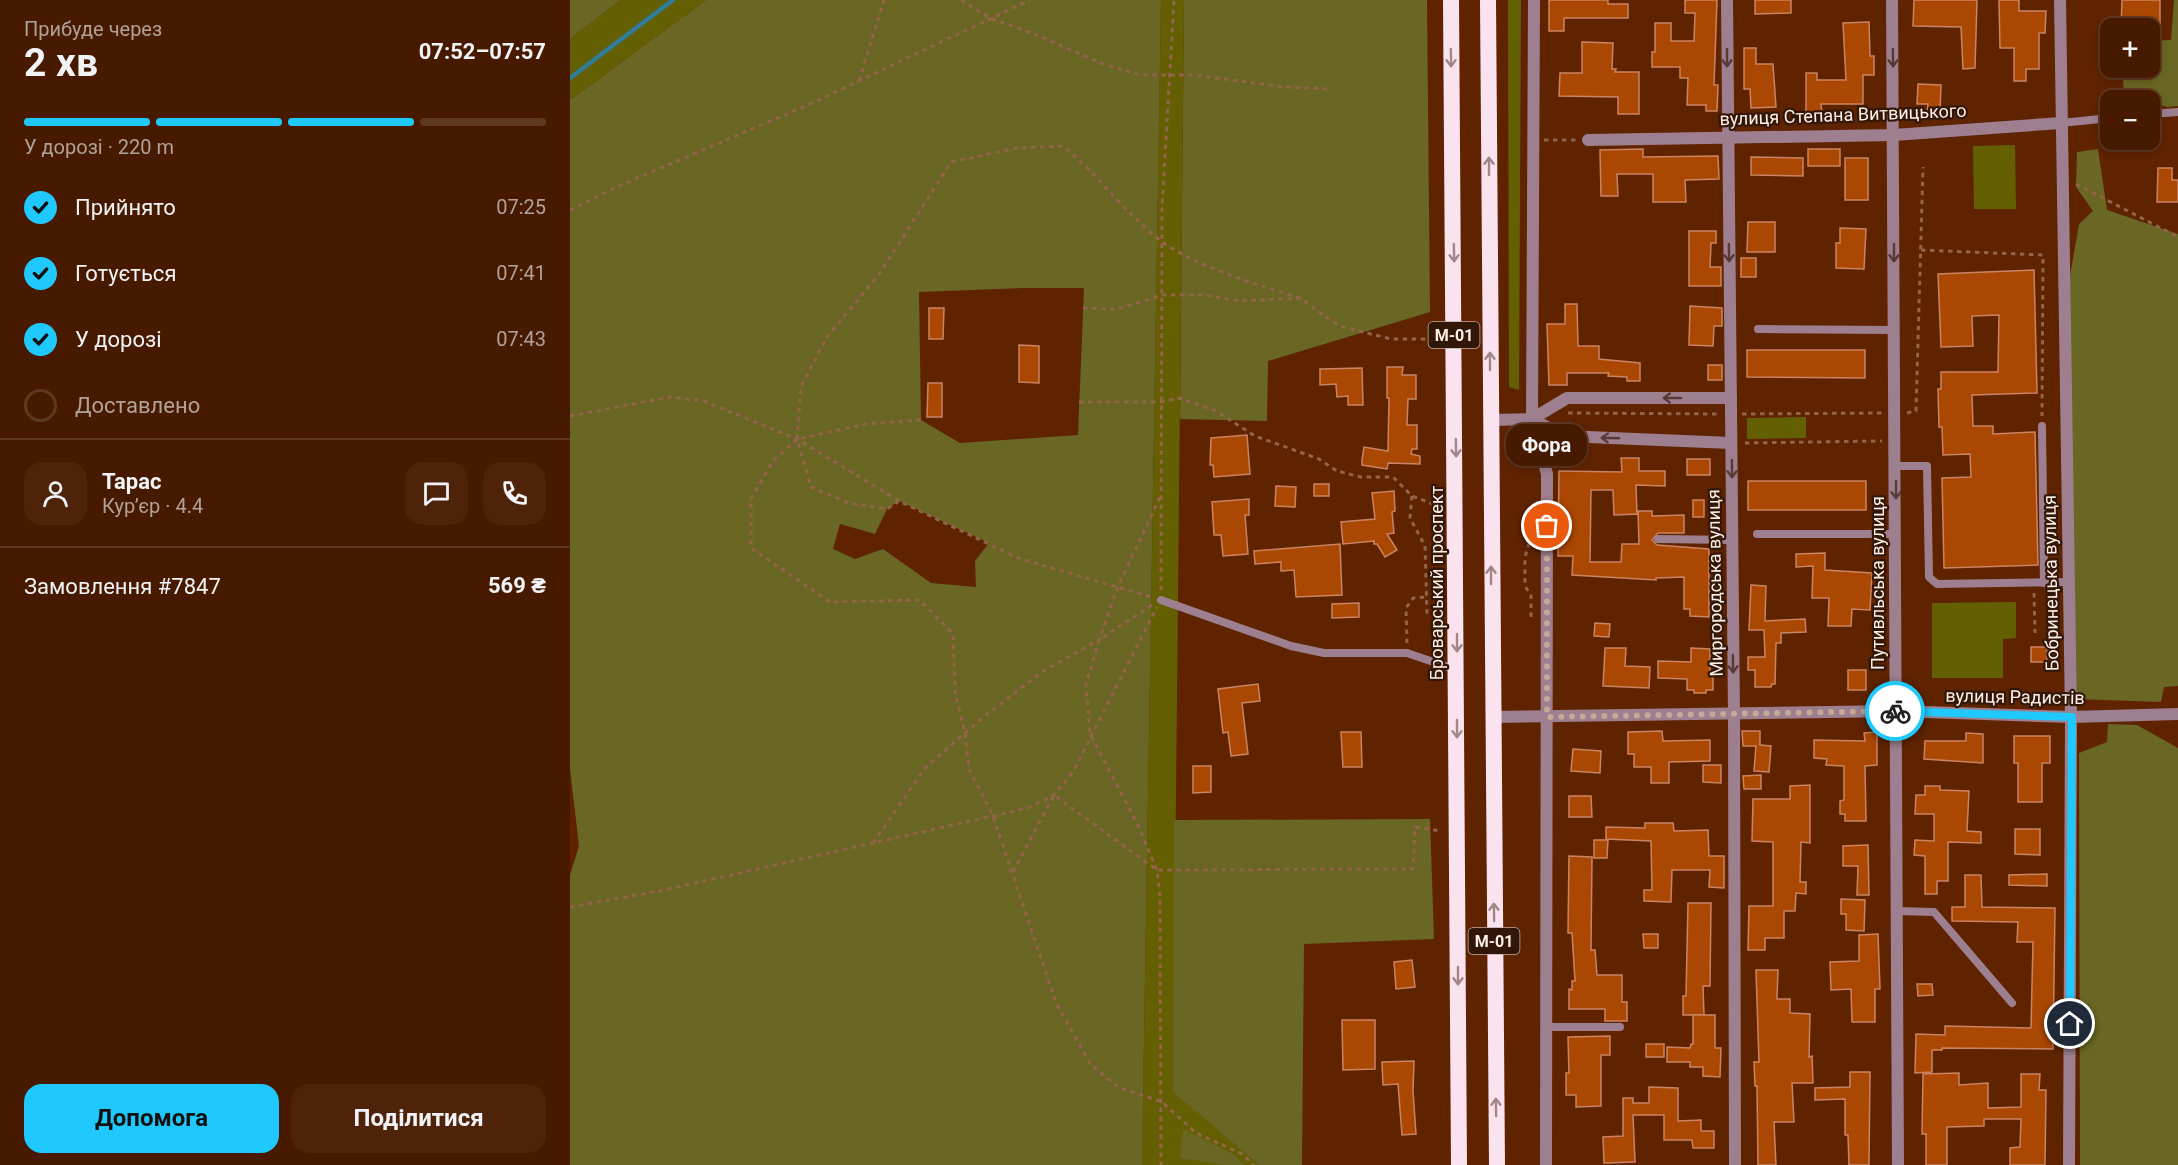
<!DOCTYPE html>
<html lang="uk">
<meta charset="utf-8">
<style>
:root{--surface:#471a00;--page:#4e230a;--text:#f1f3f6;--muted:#b0a199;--line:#5f3822;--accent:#20c9fd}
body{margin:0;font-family:Roboto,sans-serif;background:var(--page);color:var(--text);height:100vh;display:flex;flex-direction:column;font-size:22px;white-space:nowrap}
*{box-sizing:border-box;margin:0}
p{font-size:20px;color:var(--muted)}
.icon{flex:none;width:33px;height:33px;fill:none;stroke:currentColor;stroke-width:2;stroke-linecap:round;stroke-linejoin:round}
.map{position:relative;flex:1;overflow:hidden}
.panel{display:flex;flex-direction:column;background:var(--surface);width:570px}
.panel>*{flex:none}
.fabs{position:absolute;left:1530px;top:18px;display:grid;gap:12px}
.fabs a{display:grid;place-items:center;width:60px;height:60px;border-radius:12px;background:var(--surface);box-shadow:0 3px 9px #0003,0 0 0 2px var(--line);font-size:30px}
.pin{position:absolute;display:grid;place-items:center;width:51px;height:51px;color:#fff;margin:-26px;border:3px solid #fff;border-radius:50%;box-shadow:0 2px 6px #0007}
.courier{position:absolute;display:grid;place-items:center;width:60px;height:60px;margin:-30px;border:4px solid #20c9fd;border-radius:50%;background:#fff;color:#222;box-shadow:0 2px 8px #0007}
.bubble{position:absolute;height:42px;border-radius:18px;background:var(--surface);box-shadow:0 3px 9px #0003,0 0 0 2px var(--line);font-size:20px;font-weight:700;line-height:42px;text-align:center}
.head em{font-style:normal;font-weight:700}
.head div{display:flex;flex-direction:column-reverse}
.head{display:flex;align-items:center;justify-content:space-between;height:102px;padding:0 24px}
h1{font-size:39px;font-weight:700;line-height:45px}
.bar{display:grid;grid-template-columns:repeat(4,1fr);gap:9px 6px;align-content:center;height:72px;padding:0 24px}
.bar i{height:8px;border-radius:4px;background:var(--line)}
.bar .current{background:var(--accent)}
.bar p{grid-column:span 4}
.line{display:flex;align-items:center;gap:15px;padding:0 24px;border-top:2px solid var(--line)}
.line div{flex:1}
.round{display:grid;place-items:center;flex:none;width:63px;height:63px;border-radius:18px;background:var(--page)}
ol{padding:0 24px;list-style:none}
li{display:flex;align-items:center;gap:18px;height:66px}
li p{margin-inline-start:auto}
li .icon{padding:6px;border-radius:50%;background:var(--accent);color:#111;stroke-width:4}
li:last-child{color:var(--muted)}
li i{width:33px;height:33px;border:3px solid var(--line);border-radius:50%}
.button{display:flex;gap:12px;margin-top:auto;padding:12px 24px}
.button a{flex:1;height:69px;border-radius:18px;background:var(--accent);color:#111;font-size:24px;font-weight:700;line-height:69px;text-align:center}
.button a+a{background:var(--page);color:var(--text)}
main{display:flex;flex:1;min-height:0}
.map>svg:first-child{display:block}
</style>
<main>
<section class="panel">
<div class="head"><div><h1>2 хв</h1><p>Прибуде через</p></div><em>07:52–07:57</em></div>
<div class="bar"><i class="current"></i><i class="current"></i><i class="current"></i><i></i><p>У дорозі · 220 m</p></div>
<ol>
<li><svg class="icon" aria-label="check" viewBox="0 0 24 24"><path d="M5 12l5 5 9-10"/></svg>Прийнято<p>07:25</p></li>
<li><svg class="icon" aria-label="check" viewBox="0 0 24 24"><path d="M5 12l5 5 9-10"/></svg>Готується<p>07:41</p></li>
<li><svg class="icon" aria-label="check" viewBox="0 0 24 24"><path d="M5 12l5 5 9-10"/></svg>У дорозі<p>07:43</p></li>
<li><i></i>Доставлено</li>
</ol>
<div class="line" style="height:108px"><a class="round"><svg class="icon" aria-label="person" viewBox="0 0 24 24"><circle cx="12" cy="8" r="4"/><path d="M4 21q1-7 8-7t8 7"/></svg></a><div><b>Тарас</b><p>Кур’єр · 4.4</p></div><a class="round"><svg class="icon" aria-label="chat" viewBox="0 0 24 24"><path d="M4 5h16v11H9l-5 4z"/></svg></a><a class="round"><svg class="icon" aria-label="phone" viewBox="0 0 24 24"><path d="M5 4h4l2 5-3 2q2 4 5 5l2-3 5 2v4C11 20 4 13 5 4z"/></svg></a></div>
<div class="line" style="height:78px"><div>Замовлення #7847</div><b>569 ₴</b></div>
<div class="button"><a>Допомога</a><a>Поділитися</a></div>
</section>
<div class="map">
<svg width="1608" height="1165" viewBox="0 0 1608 1165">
<rect width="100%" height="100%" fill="#5f2300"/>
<g fill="#655f03">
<polygon points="51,0 136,0 0,100 0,39"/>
<polygon points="591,0 614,0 603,1091 689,1165 572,1165"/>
<polygon points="938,0 951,0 949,390 939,387"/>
<polygon points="1445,145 1446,209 1404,209 1403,146"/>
<polygon points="1236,417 1236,438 1177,439 1177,418"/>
<polygon points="1446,602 1446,638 1433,639 1433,678 1362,678 1362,603"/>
</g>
<g fill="#6a6623" fill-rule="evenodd">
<polygon points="0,0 51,0 0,39"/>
<path d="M136,0H591L572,1165H0V875L9,846L0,769V100ZM453,288H514L508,435L390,443L351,420L349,292ZM329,501L419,543L405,561L406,587L361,583L313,549L285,559L263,549L270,524L305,534L317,509Z"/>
<polygon points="614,0 857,0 860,312 698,361 697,421 610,419"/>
<polygon points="1604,0 1608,0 1608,106 1597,107 1554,94 1552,68 1580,68 1580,41 1601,40"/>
<polygon points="1528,149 1537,210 1608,234 1608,686 1594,687 1591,702 1505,699 1499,282 1509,224 1523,211 1506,187 1507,152"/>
<polygon points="1538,724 1567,725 1608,748 1608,1165 1510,1165 1509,753 1537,742"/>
<polygon points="860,819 864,939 734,944 732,1165 689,1165 603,1092 604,820"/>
<polygon points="613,1129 663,1154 674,1165 654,1165 610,1158"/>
</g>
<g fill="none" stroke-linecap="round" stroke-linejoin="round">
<polyline stroke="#2f7d9a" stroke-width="4.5" points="0,78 103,0"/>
</g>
<g fill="#aa4702" stroke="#cb8463" stroke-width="1.5">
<polygon points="979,0 1038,0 1038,4 1058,4 1058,18 994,18 994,31 979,31"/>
<polygon points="1115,0 1147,0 1144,85 1148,85 1147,111 1136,111 1136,105 1117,105 1118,78 1110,78 1110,67 1082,67 1082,52 1085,52 1085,23 1101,23 1101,41 1124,41 1125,13 1115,13"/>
<polygon points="1185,0 1221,0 1221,13 1185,14"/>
<polygon points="1344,0 1407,0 1405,68 1393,69 1391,27 1343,26"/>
<polygon points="1429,0 1449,0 1449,11 1476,11 1475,33 1469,33 1469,69 1456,69 1456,81 1444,81 1444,48 1430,48"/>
<polygon points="1552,0 1590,0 1590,28 1551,28"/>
<polygon points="1299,22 1300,56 1304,56 1304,75 1293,75 1293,104 1251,104 1252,114 1236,115 1236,73 1247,73 1247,80 1276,80 1273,23"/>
<polygon points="1012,42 1043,43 1042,69 1046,69 1045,72 1069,72 1069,114 1048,114 1048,97 989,96 990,73 1012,73"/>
<polygon points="1174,48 1186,48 1186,64 1203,64 1206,107 1181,108 1180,89 1174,89"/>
<polygon points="1348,84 1371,85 1370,112 1357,112 1358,104 1347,104"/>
<polygon points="1073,149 1073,157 1148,156 1149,179 1115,180 1116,202 1083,202 1083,174 1047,174 1048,196 1031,196 1030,150"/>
<rect x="1238" y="149" width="32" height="17"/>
<polygon points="1181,157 1233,158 1233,176 1181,175"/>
<rect x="1275" y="158" width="23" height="42"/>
<polygon points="1588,168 1602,168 1602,180 1608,180 1608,202 1587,202"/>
<polygon points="1178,222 1205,222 1205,252 1177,252"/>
<polygon points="1270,228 1296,229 1294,269 1266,268 1266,243 1270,243"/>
<polygon points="1119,231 1146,231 1146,243 1141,243 1140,267 1151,267 1151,286 1119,286"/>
<rect x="1171" y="258" width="15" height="19"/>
<polygon points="1464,270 1467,393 1402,395 1403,426 1423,426 1423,434 1465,432 1468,565 1374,568 1372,478 1401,477 1400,454 1373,455 1372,427 1369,427 1368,389 1371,389 1371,372 1428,372 1429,315 1402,316 1403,346 1371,347 1368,274"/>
<polygon points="995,304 1007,304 1008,346 1029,346 1029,359 1070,363 1070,381 1057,381 1057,377 1038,376 1039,373 997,373 997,385 979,385 977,324 995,324"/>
<polygon points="1120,306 1152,308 1152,326 1144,326 1143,346 1119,345"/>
<polygon points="359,308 374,308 373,339 359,339"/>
<polygon points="449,345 469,346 469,383 449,382"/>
<polygon points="1177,350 1295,350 1295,378 1177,377"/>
<rect x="1138" y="365" width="14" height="15"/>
<polygon points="817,367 833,367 832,375 846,375 846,399 838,399 837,425 847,425 847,449 842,449 841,454 850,456 850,464 818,463 817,469 792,465 792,460 794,447 818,451 819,398 817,398"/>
<polygon points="792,368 793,405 778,405 778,396 767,397 766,384 750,385 750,369"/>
<polygon points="358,383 372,383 372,417 357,417"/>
<polygon points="677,435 680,474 644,477 643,465 640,465 641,438"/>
<polygon points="1051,458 1069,458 1069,471 1095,471 1095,486 1066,485 1067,514 1044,515 1043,490 1021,490 1020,562 1051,562 1052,544 1069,544 1068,511 1082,511 1082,516 1114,515 1114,533 1088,533 1082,540 1087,545 1139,549 1139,617 1120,616 1120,609 1114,609 1114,577 1086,578 1086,580 1002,575 1003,556 988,556 989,471 1052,472"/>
<rect x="1117" y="459" width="23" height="16"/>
<rect x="1178" y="481" width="118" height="29"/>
<rect x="744" y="484" width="15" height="12"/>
<polygon points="706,486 726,487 725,507 705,506"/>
<polygon points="824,491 825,511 822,512 824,533 817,534 827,550 815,557 807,544 804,544 804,541 773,544 771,522 805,519 802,493"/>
<polygon points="679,499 679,515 675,515 678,554 653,556 651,535 644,535 642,502"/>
<rect x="1123" y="500" width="11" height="17"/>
<polygon points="770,544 772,595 726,597 724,570 711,571 711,562 685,564 684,551"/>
<polygon points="1255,553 1255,570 1302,573 1300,610 1282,609 1281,626 1258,626 1259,598 1242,598 1243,566 1226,567 1226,554"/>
<polygon points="1181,585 1196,586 1195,621 1235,619 1236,632 1211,633 1211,643 1206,643 1205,684 1202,684 1201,687 1185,687 1185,670 1178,670 1178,657 1195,657 1194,630 1179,630"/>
<polygon points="789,603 789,617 762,618 762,604"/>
<polygon points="1025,623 1040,624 1039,637 1024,636"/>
<rect x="1461" y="647" width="16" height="15"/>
<polygon points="1035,648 1056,648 1055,666 1080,667 1079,688 1033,686"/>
<polygon points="1121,648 1140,649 1140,674 1143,674 1143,690 1136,690 1136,693 1124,693 1124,690 1117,690 1117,679 1088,678 1088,661 1121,662"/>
<rect x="1278" y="670" width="18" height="20"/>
<polygon points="688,684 690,701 672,703 678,754 661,756 658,732 653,733 648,689"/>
<polygon points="1092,731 1093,741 1140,740 1140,761 1099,762 1099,783 1081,783 1081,767 1064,767 1064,754 1058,754 1058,732"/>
<polygon points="1172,731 1190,731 1190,745 1201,746 1199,772 1184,771 1186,746 1173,746"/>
<polygon points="771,732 791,732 792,767 773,767"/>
<polygon points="1307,732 1307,765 1295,766 1296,821 1275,821 1275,814 1270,814 1270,801 1274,800 1274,766 1256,765 1257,759 1244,758 1244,740 1295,741 1294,733"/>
<polygon points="1396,733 1413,734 1413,763 1354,759 1355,741 1396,741"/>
<polygon points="1444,736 1480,736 1480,763 1472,763 1472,802 1448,802 1448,763 1444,763"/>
<polygon points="1003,749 1031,751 1030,773 1001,771"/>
<polygon points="1133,765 1151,765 1151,783 1133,782"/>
<polygon points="623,766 641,766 641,792 623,793"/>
<polygon points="1191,775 1191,789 1174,789 1173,776"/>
<polygon points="1240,785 1240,843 1231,842 1230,882 1236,882 1236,894 1226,893 1225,911 1214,911 1214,938 1195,938 1195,950 1178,950 1179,906 1203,906 1203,842 1182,841 1183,799 1220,799 1220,786"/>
<polygon points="1355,786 1370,786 1370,790 1399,791 1397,831 1411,832 1411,843 1378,842 1378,881 1367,881 1367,894 1355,894 1355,856 1344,855 1345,840 1364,841 1364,814 1345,814 1346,795 1355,795"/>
<polygon points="999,796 1021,796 1022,817 999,817"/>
<polygon points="1075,823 1103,823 1104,831 1138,830 1139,856 1154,856 1154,888 1139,887 1140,870 1102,870 1101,902 1074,901 1074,890 1082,890 1081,841 1036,839 1036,827 1075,828"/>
<polygon points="1445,829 1470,829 1470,855 1445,854"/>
<polygon points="1024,840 1038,840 1037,858 1024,858"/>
<polygon points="1298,845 1299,895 1287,895 1288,866 1273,866 1273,846"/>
<polygon points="999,856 1022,857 1021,950 1025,950 1027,975 1052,975 1052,1002 1057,1002 1057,1021 1035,1021 1035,1009 999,1009 999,989 1002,990 1002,981 1005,981 1002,933 998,933"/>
<polygon points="1477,874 1477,886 1439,885 1439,875"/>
<polygon points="1395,875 1411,875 1412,907 1485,908 1483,1049 1372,1048 1372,1050 1362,1050 1362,1072 1345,1073 1346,1034 1375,1035 1375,1026 1461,1028 1463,942 1447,942 1448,922 1382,921 1382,907 1395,907"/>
<polygon points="1271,899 1295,900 1294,931 1276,930 1276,914 1271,914"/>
<polygon points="1118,903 1141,903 1140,986 1133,986 1134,1015 1113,1015 1113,996 1116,996"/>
<polygon points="1073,934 1088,934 1088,948 1074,948"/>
<polygon points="1308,934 1310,989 1305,989 1305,1022 1282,1022 1281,989 1261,990 1260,962 1289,961 1289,935"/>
<polygon points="842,960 845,987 826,989 824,962"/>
<polygon points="1186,970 1208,970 1207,999 1220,999 1220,1013 1240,1014 1239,1057 1242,1056 1243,1083 1222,1083 1224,1122 1204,1122 1206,1165 1188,1165 1187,1086 1185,1086 1184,1062 1189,1062"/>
<polygon points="1347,984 1362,984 1363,995 1348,996"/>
<polygon points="1123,1015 1145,1015 1145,1048 1151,1048 1150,1077 1133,1076 1133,1067 1120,1067 1120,1062 1097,1062 1097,1047 1120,1048 1121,1044 1123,1044"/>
<polygon points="772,1020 805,1020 805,1069 773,1070"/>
<polygon points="1040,1036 1040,1055 1031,1055 1031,1106 1006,1107 1006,1095 996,1095 996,1073 999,1073 998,1037"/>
<rect x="1076" y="1044" width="18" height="13"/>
<polygon points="844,1061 843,1091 846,1134 832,1135 828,1084 813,1085 812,1062"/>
<polygon points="1280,1072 1300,1072 1299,1165 1279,1165 1278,1135 1275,1135 1275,1099 1245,1100 1245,1088 1280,1087"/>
<polygon points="1389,1073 1389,1085 1418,1083 1418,1108 1451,1107 1451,1074 1470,1074 1469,1090 1476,1090 1475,1165 1440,1165 1440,1148 1450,1147 1451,1119 1414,1119 1414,1126 1377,1127 1377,1165 1356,1165 1356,1134 1352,1134 1353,1074"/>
<polygon points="1079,1087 1108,1088 1108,1121 1131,1120 1131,1131 1144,1131 1144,1148 1123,1148 1122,1140 1094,1140 1094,1115 1063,1115 1065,1162 1034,1163 1033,1137 1053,1136 1053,1098 1063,1098 1063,1103 1079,1103"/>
</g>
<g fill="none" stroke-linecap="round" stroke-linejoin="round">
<g stroke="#926449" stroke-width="3" stroke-dasharray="4.5 4.5" stroke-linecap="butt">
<polyline points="391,0 420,18 467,35 533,64 570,75 623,75 715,87 759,89"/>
<polyline points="289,81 314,0"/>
<polyline points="974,140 1007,140"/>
<polyline points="1506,184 1608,237"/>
<polyline points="0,210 51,185 238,105 460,0"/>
<polyline points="1351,250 1473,255 1472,416"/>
<polyline points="513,308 547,309 592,295 635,295 669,301 730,298 769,326 821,339 857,339"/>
<polyline points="509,402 591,402 609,398 646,411 685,436 749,459 767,471 791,477 823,477 842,496 871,507"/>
<polyline points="998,413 1148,414"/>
<polyline points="1337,413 1346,411 1353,167"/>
<polyline points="1172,414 1313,413"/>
<polyline points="0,416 101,397 134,401 227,439 329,501 448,558 581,597"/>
<polyline points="351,420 296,424 227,439 202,462 181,499 181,548 260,602 350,600 383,634 385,691 395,734 399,769 423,816 486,1003 521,1065 548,1087 592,1102 626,1133 672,1154 684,1165"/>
<polyline points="1175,443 1312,441"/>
<polyline points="842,496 840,518 855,546 857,616"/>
<path d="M329,501L317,509L279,503L241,487L227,439L231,387L256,338L310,273L381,162L447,148L493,146C528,175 555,213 591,241C626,267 689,285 730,298"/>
<polyline points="591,590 592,209 604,0"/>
<polyline points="1464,593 1465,633"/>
<polyline points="582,605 529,640 516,684 520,734 568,825 587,870 590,896 591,1165"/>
<polyline points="961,617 961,595 955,586 955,557 961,537 965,534"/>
<polyline points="837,643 836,608 843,598 856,597"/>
<polyline points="303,843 356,767 417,714 475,670 529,640 547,589 590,497"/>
<polyline points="443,872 484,795 587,870 843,869 845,827 871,831"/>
<polyline points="0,907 94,890 423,816 458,808 484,795 503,772 587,607"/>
</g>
<g stroke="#9e7f8f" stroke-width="8">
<polyline points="1580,114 1608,112"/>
<polyline points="1491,123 1540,118"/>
<polyline points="1188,329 1325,330"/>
<polyline points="1472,426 1474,583"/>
<polyline points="1326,466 1357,466 1359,577 1367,584 1499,582"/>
<polyline points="1187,534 1325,534"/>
<polyline points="1088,539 1162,540"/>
<polyline points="591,600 721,646 754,653 837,653 887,670"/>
<polyline points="1327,911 1364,912 1442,1003"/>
<polyline points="976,1027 1050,1027"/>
</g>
<g stroke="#9e7f8f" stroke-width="12">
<polyline points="964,0 962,419 977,474 976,1165"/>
<polyline points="1157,0 1164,714 1165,1165"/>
<polyline points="1322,0 1328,1165"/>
<polyline points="1490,0 1501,717 1499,1165"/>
<polyline points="1018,140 1324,135 1491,123"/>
<polyline points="962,419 997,398 1161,398"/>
<polyline points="920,420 962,419 994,436 1161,443"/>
<polyline points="922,717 1327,711 1501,717 1608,714"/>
</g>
<g stroke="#fbe2ef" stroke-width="16">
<polyline points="881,0 889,1165"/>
<polyline points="918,0 927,1165"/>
</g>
</g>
<defs><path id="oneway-shaft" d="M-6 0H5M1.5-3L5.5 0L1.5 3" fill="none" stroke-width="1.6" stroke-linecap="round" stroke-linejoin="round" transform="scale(1.5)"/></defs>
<g stroke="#a18788">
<use href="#oneway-shaft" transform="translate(881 58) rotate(89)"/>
<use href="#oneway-shaft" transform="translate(919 166) rotate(-90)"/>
<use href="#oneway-shaft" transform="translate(884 253) rotate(89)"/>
<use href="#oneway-shaft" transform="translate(920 361) rotate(-90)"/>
<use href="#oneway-shaft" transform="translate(886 448) rotate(89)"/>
<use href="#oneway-shaft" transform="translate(921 575) rotate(-90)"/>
<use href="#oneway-shaft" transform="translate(887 643) rotate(90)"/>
<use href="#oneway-shaft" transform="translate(887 729) rotate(90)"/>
<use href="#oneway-shaft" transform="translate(924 912) rotate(-91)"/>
<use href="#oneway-shaft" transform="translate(888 976) rotate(90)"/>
<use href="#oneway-shaft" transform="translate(926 1107) rotate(-91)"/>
</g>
<g stroke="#583b38">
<use href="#oneway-shaft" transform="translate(1157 58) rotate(90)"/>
<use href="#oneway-shaft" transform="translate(1323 58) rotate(89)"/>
<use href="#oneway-shaft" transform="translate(1159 253) rotate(89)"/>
<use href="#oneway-shaft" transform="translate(1324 253) rotate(90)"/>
<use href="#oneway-shaft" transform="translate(1102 398) rotate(180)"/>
<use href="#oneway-shaft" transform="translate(1040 438) rotate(-178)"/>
<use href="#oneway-shaft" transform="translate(1162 469) rotate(89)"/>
<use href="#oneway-shaft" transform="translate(1326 490) rotate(90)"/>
<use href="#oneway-shaft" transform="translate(1163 664) rotate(89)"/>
</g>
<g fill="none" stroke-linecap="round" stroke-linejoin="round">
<polyline stroke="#c6a896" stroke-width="6" stroke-dasharray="0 10.8" points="977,526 977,717 1325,711"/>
<polyline stroke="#20c9fd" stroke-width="8" points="1325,711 1502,717 1500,1024"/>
</g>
<g text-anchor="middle" stroke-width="4.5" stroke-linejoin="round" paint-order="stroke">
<g fill="#321709" stroke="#c1aea4" stroke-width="1.5">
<rect x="858.5" y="322" width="51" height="26" rx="4.5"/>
<rect x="898.5" y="928" width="51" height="26" rx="4.5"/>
</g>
<g font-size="16" font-weight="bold" fill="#feefe7">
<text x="884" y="341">М-01</text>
<text x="924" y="947">М-01</text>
</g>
<g font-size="18" fill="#feefe7" stroke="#321709">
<text transform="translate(1273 115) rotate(-2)" y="6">вулиця Степана Витвицького</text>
<text transform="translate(867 583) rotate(-90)" y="6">Броварський проспект</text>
<text transform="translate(1145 583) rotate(-91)" y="6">Миргородська вулиця</text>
<text transform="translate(1308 583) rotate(-90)" y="6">Путивльська вулиця</text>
<text transform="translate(1481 583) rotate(-91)" y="6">Бобринецька вулиця</text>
<text transform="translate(1445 697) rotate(1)" y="6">вулиця Радистів</text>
</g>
</g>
</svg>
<div class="fabs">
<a>+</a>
<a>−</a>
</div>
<div class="pin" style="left:977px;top:526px;background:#ea580c"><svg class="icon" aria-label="bag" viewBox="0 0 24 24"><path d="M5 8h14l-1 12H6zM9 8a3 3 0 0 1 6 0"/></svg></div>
<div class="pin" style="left:1500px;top:1024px;background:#1f2937"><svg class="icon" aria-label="home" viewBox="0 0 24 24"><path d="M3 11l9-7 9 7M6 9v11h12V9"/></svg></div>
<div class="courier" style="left:1325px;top:711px"><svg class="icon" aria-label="bike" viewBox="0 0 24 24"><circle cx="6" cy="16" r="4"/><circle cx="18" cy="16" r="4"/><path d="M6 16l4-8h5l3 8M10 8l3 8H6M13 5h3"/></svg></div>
<div class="bubble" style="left:936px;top:424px;width:81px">Фора</div>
</div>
</main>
